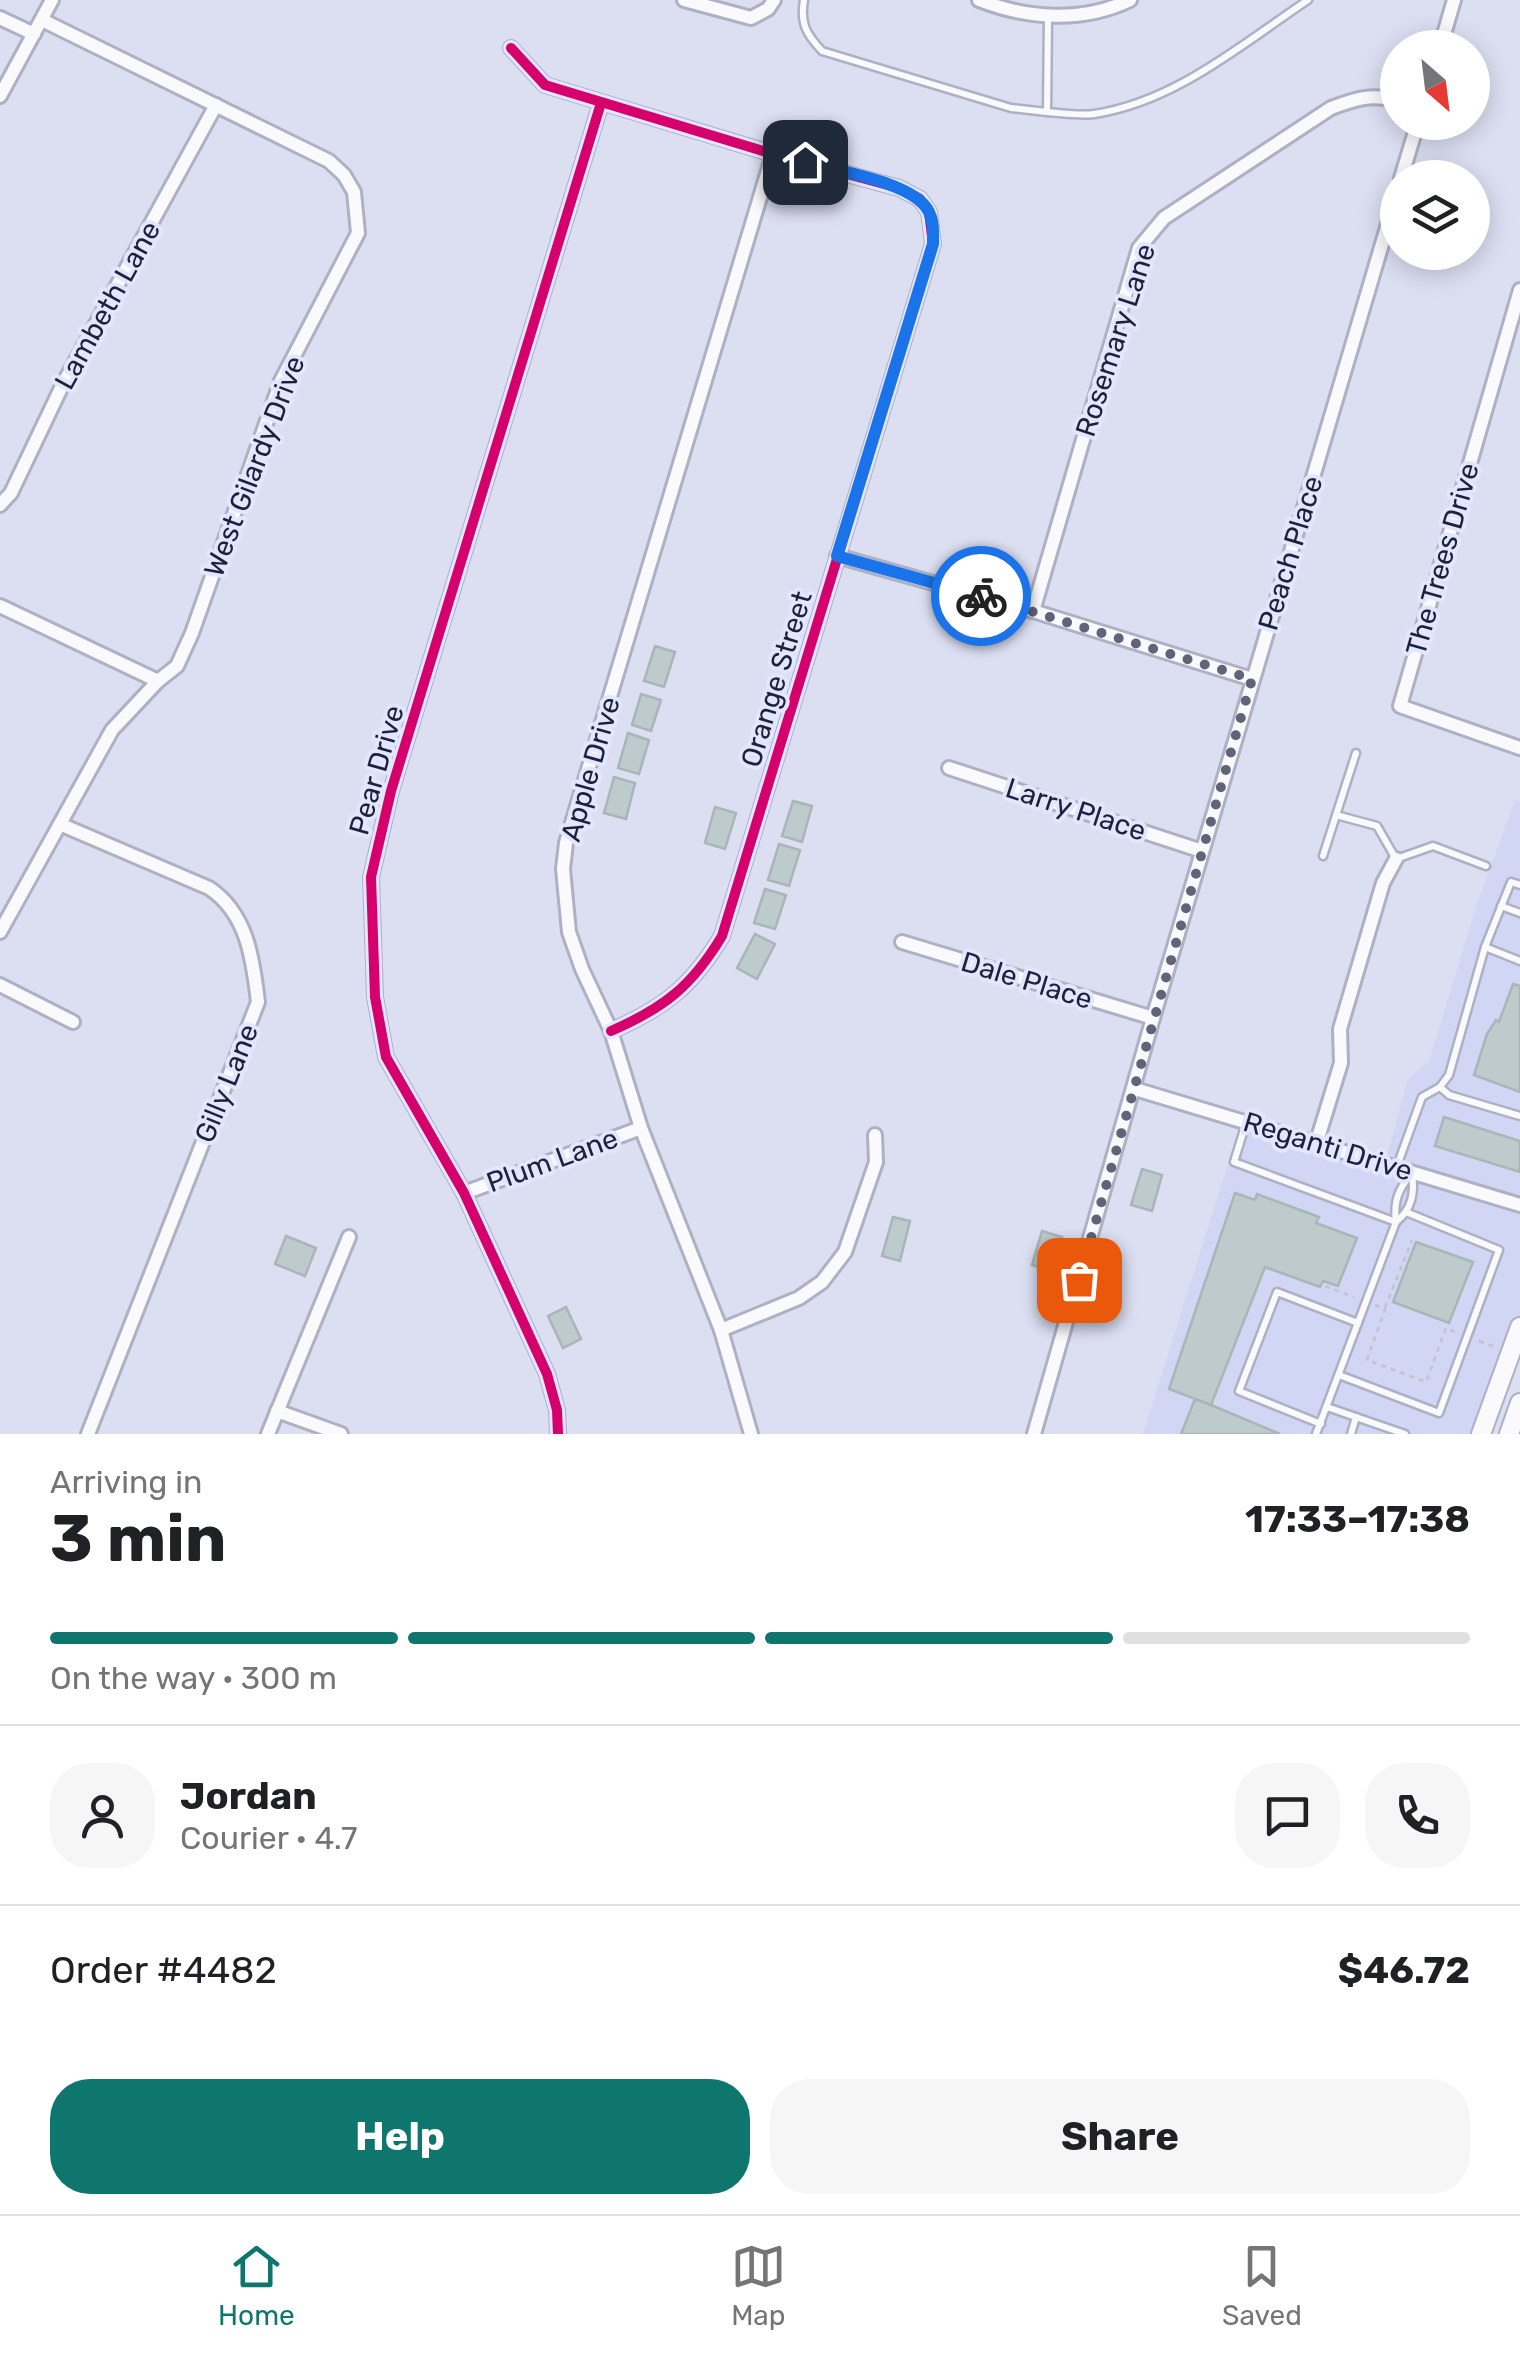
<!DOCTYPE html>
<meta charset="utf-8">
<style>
:root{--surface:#fff;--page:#f6f6f6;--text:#202124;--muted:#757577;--line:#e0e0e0;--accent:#0f766e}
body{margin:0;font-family:Rubik,sans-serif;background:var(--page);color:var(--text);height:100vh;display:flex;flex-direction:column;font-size:38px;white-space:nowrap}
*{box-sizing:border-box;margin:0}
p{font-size:32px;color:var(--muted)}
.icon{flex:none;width:55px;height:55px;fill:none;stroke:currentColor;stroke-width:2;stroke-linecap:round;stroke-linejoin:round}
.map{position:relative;height:1434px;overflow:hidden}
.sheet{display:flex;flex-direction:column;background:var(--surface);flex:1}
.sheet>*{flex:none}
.needle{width:65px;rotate:152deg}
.fabs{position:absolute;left:1380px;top:30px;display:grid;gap:20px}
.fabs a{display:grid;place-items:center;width:110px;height:110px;border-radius:50%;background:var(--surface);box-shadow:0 5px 25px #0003;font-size:50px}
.pin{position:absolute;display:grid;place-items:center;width:85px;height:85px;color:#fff;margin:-42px;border-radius:20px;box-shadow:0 5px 15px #0006}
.courier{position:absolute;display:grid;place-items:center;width:100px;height:100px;margin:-50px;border:8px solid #1a73e8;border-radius:50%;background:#fff;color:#222;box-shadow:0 2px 12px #0007}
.head em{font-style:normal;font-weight:700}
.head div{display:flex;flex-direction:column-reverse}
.head{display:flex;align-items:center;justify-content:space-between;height:170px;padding:0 50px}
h1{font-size:65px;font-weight:700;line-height:75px}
.bar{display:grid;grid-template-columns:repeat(4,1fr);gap:15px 10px;align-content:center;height:120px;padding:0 50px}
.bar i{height:12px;border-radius:8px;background:var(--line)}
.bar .selected{background:var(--accent)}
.bar p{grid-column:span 4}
.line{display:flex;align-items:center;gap:25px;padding:0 50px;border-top:2px solid var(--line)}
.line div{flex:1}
.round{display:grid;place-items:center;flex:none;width:105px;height:105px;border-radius:40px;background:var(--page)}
.action{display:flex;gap:20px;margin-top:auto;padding:20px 50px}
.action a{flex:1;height:115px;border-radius:40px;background:var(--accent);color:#fff;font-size:40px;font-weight:700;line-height:115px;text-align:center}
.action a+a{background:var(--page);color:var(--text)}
.tabs{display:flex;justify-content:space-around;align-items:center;height:140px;border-top:2px solid var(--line);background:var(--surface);font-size:28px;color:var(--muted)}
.tabs a{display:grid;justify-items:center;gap:5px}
.tabs .selected{color:var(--accent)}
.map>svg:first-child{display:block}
</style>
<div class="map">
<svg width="1520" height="1434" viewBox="0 0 1520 1434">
<rect width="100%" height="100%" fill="#dcdff2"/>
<polygon fill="#d0d6f4" points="1515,800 1520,802 1520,1327 1481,1434 1143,1434 1242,1119 1385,1164 1408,1078 1429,1062 1476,907"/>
<g fill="#bdcbcc" stroke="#a9b5b7" stroke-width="2.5">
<polygon points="655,646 675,652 664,687 644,681"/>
<polygon points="641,694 661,700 651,731 632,725"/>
<polygon points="628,733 649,740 639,774 618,768"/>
<polygon points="614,777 635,783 626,819 604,813"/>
<polygon points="793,801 812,806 802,842 782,836"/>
<polygon points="715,807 736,813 725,849 705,843"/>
<polygon points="779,844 800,850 789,886 768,880"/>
<polygon points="765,889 786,895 775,929 754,923"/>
<polygon points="755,934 775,944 757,979 737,968"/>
<polygon points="1513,984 1520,986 1520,1092 1474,1075 1487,1034 1496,1020 1499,1022"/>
<polygon points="1444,1117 1520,1141 1520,1172 1435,1146"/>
<polygon points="1142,1169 1162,1175 1152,1211 1131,1205"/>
<polygon points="1235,1193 1255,1200 1257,1194 1319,1217 1316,1223 1357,1238 1338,1286 1323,1281 1320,1287 1265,1267 1211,1405 1169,1389"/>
<polygon points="893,1217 910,1221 900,1261 882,1256"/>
<polygon points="1042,1231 1062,1237 1052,1271 1032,1265"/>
<polygon points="286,1236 316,1248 305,1276 275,1264"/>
<polygon points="1416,1242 1473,1262 1449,1323 1393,1302"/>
<polygon points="566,1307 581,1339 563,1348 548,1316"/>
<polygon points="1195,1399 1211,1405 1280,1434 1181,1434"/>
</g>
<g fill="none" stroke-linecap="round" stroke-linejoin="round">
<g stroke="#adb1c3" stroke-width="11">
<g id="service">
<path d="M804,0C800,23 806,34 822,51L1011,108L1047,112L1048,17"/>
<path d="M1047,112C1062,113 1079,116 1094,114C1175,102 1242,44 1308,0"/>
<polyline points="1336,815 1377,826 1396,859 1433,846 1486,866"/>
<polyline points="1323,856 1356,753"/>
<polyline points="1501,906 1520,913"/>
<polyline points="1485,947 1511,882 1520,885"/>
<polyline points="1440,1087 1449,1095 1520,1116"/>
<polyline points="1246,1123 1234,1162 1396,1222 1316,1434"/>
<polyline points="1397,1166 1422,1097 1440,1087 1449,1075 1485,947 1520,961"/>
<path d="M1412,1173C1415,1193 1412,1209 1396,1222C1393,1201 1399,1188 1412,1173Z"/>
<polyline points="1339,1375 1439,1413 1499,1250 1406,1212"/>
<polyline points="1327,1407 1405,1434"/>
<polyline points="1321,1424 1239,1391 1277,1292 1358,1323"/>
<polyline points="1351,1434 1356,1417"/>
</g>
</g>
<g stroke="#adb1c3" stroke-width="18">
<g id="minor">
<polyline points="684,0 751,18 768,9 774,0"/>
<path d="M979,0C1028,19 1082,23 1130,0"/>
<polyline points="0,18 34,34"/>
<path d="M511,48L545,85L773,154L899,188L920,199L929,212L933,244L722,936C692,986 664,1008 611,1031"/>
<polyline points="1440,48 1454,0"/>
<polyline points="0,96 52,0"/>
<polyline points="1401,178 1418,122"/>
<polyline points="1520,290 1400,706 1520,748"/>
<polyline points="0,505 11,493 62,386 216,105"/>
<polyline points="837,556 1033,611 1252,679"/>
<polyline points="0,606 158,681"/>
<path d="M1033,611L1139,248L1164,218L1331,108C1355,99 1372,93 1398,101"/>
<polyline points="949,768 1202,851"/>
<path d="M62,825L209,888C247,913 253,959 258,1002L88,1434"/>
<polyline points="0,932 112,730 158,681 177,666 192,633 281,381 358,233 354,192 344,175 329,161 42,20"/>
<polyline points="902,942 1153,1018"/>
<polyline points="0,985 73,1022"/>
<polyline points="1135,1089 1520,1205"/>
<polyline points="1317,1141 1341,1063 1340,1029 1383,883 1396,859"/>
<polyline points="464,1193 641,1128"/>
<polyline points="721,1330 799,1298 822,1282 845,1252 876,1162 875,1135"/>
<polyline points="277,1411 341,1434"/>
<polyline points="268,1434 349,1237"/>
<polyline points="558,1434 557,1410 547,1374 464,1193 386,1057 375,997 371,877 391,791 601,103"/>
<polyline points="751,1434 721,1330 641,1128 611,1031 582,969 569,932 563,869 566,843 773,154"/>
<polyline points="1034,1434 1153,1018 1398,190"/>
</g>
</g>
<g stroke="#adb1c3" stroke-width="22">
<g id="secondary">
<polyline points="1481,1434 1520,1327"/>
<polyline points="1509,1434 1520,1403"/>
</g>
</g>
<g stroke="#c2c3cc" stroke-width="2.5" stroke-dasharray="5 5" stroke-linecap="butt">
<polyline points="1325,1286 1354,1297"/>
<polyline points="1375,1305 1385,1309 1367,1360 1426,1382 1446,1328 1458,1333"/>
<polyline points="1385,1308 1412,1240"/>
<polyline points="1479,1341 1495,1347"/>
</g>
<use href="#service" stroke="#fafafd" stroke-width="6"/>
<use href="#minor" stroke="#fafafd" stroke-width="12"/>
<use href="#secondary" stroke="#fafafd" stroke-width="18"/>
<g stroke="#e2e7ff" stroke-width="16">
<g id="cycleway">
<path d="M511,48L545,85L773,154L899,188L920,199L929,212L933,244L722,936C692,986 664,1008 611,1031"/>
<polyline points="558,1434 557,1410 547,1374 464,1193 386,1057 375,997 371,877 391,791 601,103"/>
</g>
</g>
<use href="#cycleway" stroke="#d6006c" stroke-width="10"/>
</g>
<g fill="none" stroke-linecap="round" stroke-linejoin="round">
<polyline stroke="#606479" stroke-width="10" stroke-dasharray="0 18" points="981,596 1252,679 1079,1280"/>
<path stroke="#1a73e8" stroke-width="12" d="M805,162C836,171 915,182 929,212C934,222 933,234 933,244L837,556L981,596"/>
</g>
<g text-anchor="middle" stroke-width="8" stroke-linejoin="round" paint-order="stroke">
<g font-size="28" fill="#1e2238" stroke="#e2e7ff">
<text transform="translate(107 305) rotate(-61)" y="10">Lambeth Lane</text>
<text transform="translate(1115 340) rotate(-72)" y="10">Rosemary Lane</text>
<text transform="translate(254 466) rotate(-69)" y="10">West Gilardy Drive</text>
<text transform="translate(1290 553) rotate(-73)" y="10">Peach Place</text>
<text transform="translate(1442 559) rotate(-74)" y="10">The Trees Drive</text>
<text transform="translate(776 679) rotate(-73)" y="10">Orange Street</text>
<text transform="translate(590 769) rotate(-74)" y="10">Apple Drive</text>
<text transform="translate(376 770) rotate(-74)" y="10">Pear Drive</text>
<text transform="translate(1076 809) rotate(18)" y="10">Larry Place</text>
<text transform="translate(1027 980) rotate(17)" y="10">Dale Place</text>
<text transform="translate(226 1083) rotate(-68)" y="10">Gilly Lane</text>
<text transform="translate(1328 1146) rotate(17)" y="10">Reganti Drive</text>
<text transform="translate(552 1160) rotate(-20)" y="10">Plum Lane</text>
</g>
</g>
</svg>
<div class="fabs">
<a><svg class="needle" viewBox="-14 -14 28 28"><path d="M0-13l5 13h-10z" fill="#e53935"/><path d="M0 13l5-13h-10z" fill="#757577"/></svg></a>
<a><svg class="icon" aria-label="layers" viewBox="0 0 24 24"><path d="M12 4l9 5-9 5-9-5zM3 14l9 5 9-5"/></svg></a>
</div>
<div class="pin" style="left:1079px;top:1280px;background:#ea580c"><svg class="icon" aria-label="bag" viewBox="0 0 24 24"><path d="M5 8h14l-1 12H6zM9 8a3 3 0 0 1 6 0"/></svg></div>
<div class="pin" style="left:805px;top:162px;background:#1f2937"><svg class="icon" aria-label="home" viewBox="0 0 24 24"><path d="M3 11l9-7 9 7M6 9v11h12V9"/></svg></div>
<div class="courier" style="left:981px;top:596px"><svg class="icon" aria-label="bike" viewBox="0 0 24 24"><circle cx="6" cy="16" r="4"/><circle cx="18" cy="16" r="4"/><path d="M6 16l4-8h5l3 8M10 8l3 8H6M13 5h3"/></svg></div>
</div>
<section class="sheet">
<div class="head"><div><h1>3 min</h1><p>Arriving in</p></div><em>17:33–17:38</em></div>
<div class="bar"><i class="selected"></i><i class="selected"></i><i class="selected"></i><i></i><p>On the way · 300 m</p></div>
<div class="line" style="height:180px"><a class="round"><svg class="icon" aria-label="person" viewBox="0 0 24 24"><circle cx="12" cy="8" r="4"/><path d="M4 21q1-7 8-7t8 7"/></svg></a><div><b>Jordan</b><p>Courier · 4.7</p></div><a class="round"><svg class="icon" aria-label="chat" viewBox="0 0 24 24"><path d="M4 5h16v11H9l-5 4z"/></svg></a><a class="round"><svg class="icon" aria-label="phone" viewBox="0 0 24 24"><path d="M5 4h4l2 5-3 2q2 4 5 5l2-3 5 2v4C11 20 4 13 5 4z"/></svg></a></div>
<div class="line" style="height:130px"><div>Order #4482</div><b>$46.72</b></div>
<div class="action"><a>Help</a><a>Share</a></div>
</section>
<nav class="tabs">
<a class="selected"><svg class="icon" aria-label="home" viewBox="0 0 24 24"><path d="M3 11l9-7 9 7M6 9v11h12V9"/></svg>Home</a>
<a><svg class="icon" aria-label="map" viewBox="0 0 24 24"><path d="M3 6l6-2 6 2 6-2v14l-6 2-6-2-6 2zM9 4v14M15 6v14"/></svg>Map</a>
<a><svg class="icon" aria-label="saved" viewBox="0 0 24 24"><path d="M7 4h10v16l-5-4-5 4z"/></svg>Saved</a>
</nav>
